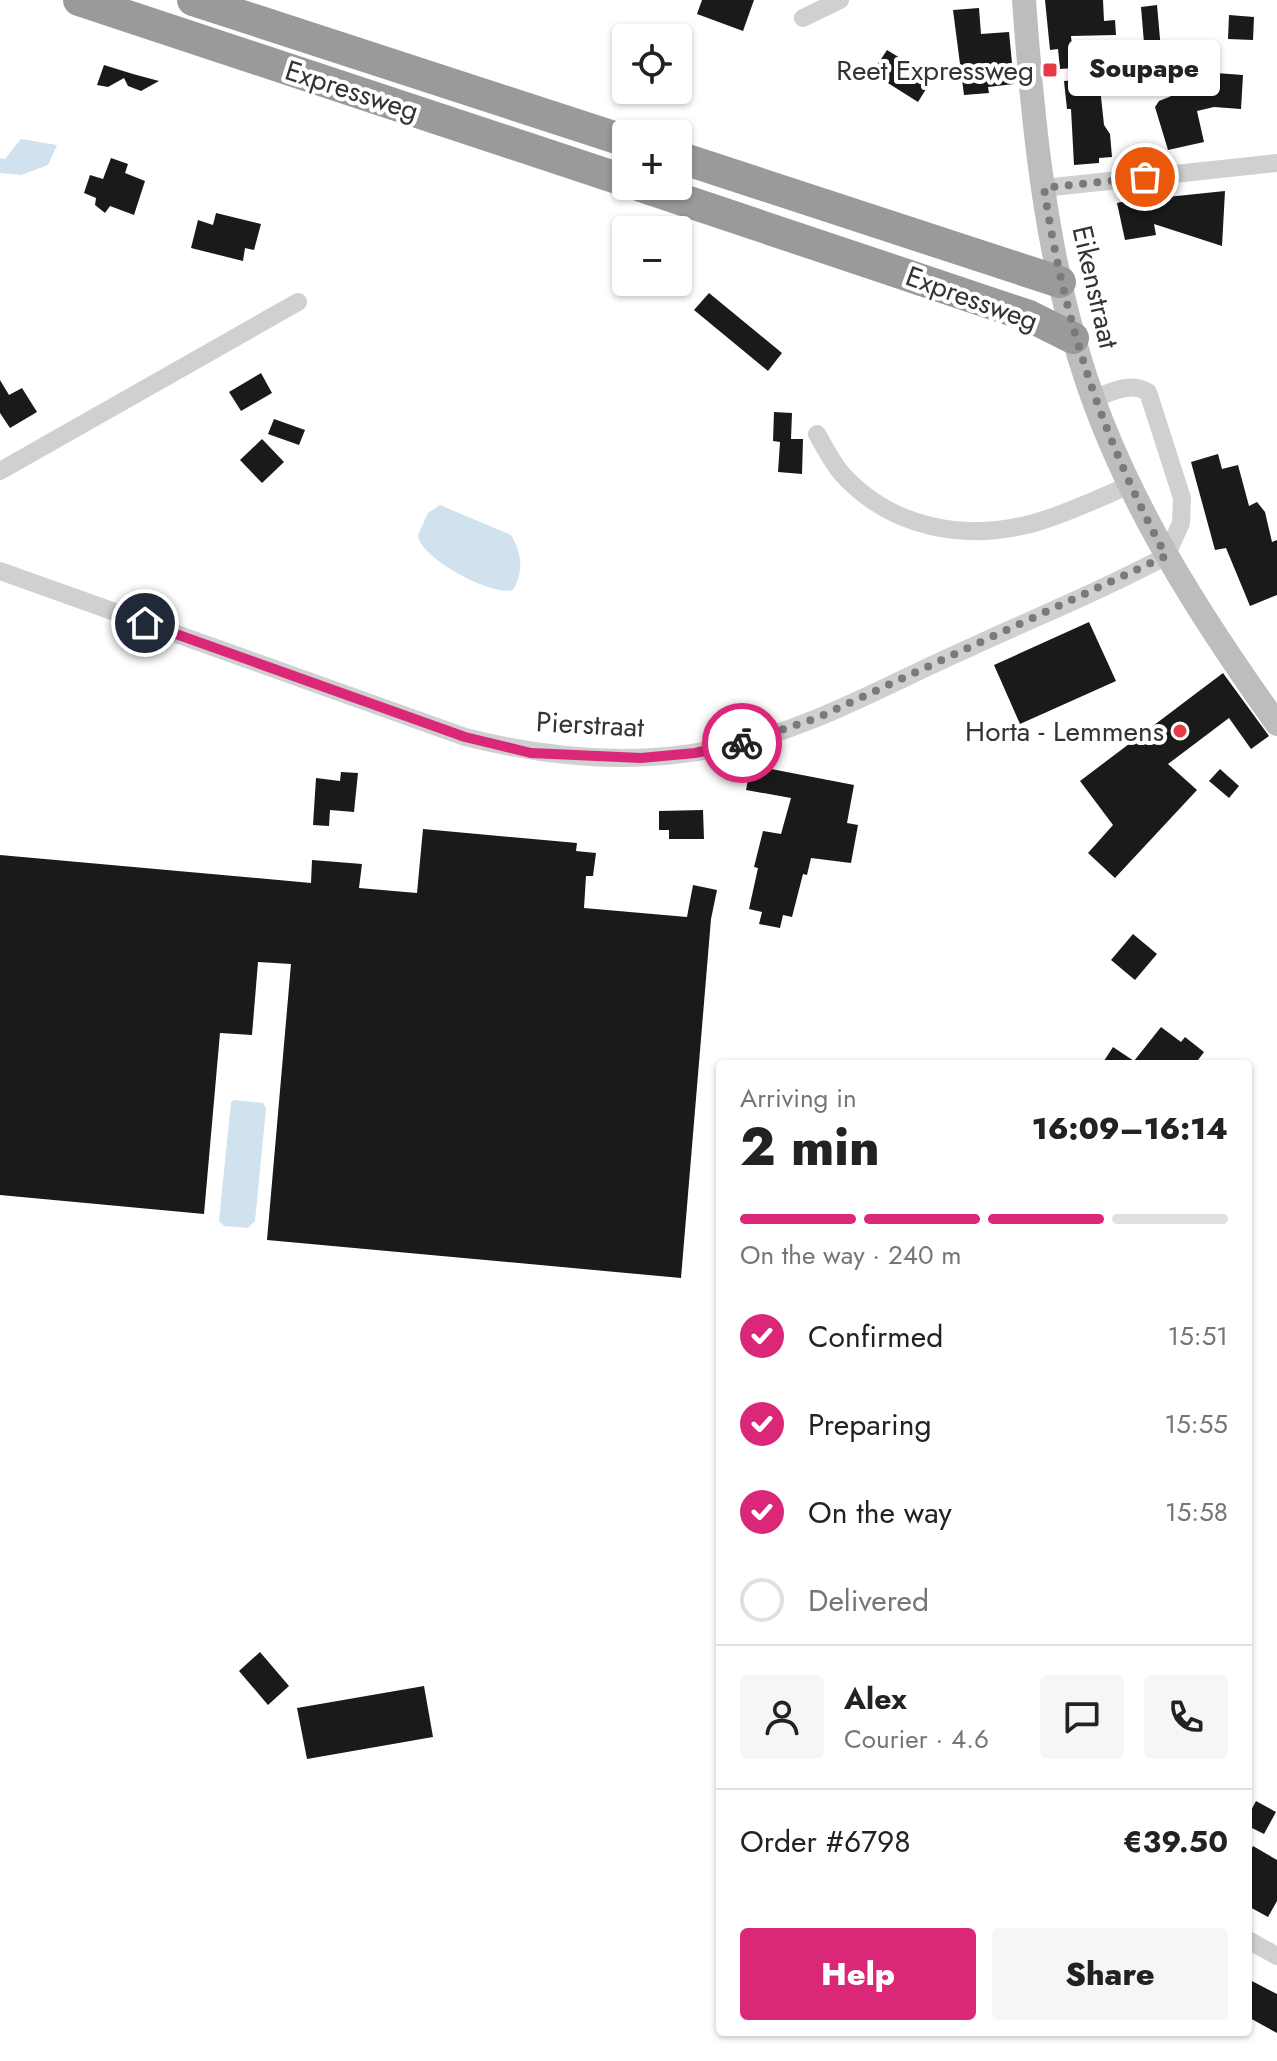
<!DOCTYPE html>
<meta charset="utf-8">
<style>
:root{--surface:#fff;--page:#f6f6f6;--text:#222;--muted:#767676;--line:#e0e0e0;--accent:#db2777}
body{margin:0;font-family:Jost,sans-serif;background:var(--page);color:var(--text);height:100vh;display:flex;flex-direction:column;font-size:30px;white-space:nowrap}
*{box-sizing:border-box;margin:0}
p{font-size:26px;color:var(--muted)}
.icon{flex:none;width:44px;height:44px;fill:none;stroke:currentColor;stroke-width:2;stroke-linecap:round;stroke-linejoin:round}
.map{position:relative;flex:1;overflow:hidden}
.details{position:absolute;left:716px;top:1060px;width:536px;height:976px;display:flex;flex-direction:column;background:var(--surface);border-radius:8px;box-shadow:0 2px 6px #0004}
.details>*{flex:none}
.buttons{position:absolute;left:612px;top:24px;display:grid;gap:16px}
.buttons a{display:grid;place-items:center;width:80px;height:80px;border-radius:8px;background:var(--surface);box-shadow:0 2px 6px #0004;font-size:40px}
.pin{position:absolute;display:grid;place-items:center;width:68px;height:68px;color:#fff;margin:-34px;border:4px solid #fff;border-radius:50%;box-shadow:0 2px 8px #0007}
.courier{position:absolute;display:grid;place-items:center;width:80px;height:80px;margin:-40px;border:6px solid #db2777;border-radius:50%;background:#fff;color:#222;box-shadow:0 2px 10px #0007}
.bubble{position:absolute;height:56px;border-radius:8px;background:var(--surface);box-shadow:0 2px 6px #0004;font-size:26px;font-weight:800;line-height:56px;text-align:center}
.overview em{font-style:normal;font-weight:800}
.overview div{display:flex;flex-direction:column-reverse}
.overview{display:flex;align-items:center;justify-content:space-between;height:136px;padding:0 24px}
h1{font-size:52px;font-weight:800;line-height:60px}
.bar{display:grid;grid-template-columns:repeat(4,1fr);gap:12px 8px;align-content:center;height:96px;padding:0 24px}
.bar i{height:10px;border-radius:6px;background:var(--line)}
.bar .on{background:var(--accent)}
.bar p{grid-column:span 4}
.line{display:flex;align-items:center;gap:20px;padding:0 24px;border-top:2px solid var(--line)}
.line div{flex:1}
.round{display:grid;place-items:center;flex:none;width:84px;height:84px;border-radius:8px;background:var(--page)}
ol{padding:0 24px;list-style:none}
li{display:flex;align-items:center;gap:24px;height:88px}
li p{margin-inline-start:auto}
li .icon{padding:8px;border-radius:50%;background:var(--accent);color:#fff;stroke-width:4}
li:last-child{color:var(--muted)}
li i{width:44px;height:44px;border:4px solid var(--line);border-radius:50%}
.cta{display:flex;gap:16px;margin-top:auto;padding:16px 24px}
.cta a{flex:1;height:92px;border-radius:8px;background:var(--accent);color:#fff;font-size:32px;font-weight:800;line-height:92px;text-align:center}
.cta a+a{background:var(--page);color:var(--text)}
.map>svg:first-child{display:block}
</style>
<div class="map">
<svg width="1277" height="2061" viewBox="0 0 1277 2061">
<rect width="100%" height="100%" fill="#fff"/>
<g fill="#cfe2ee">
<polygon points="21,139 57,145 48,165 21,175 0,173 0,158 5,159"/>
<path d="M440,505L511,535C522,553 524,572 513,590C493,597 419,558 418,535L428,513Z"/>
<polygon points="234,1100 263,1103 266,1108 255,1221 248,1228 224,1226 219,1221 231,1102"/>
</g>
<g fill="#1a1a1a">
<polygon points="702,0 754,0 743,31 697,14"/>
<polygon points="1045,0 1103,0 1104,21 1115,20 1116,35 1071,36 1074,68 1060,69 1058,49 1050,50"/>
<polygon points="1157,5 1161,50 1155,51 1155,60 1134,61 1132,44 1144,43 1141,7"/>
<polygon points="979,8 981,34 1009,32 1014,84 988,87 989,93 964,95 953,10"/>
<polygon points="1229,15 1254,17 1253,40 1228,39"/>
<polygon points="887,50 933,78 918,102 872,73"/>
<polygon points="104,65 133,74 159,81 141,91 128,86 124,78 108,87 97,85"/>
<polygon points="1216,73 1243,75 1241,109 1214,107 1197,111 1204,142 1168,150 1155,107 1159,101 1186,90 1184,83"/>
<polygon points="1099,78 1104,125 1110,134 1112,157 1099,158 1099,163 1074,165 1071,109 1067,109 1064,81"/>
<polygon points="111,158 128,164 125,173 145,181 134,215 110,206 105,213 95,205 96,198 84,193 90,175 103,179"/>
<polygon points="1225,191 1222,246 1154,224 1156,235 1125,240 1117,203 1149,196 1148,199"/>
<polygon points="216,213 261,224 254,250 245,248 243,261 191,248 198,220 213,225"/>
<polygon points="709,293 782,353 768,371 694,310"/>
<polygon points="261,373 272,393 241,411 229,392"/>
<polygon points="0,380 9,395 22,388 37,412 10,428 0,413"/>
<polygon points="774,412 792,413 791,439 803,439 802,474 778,472 780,442 773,441"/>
<polygon points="274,419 305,430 299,445 268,434"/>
<polygon points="262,439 284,462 262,483 240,460"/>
<polygon points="1218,454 1222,469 1238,465 1249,506 1257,502 1265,512 1272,542 1277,540 1277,595 1250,606 1226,548 1215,550 1191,462"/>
<polygon points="1089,622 1116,681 1020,724 994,665"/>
<polygon points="1223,673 1269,736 1251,749 1229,718 1168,764 1197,790 1115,878 1088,853 1113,825 1080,781"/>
<polygon points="751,765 854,785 847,823 858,825 851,863 811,858 807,875 803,874 792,917 783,915 780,928 759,924 762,912 749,909 758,868 754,867 763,831 781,834 791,798 746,790"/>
<polygon points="1220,769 1239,786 1229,798 1209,781"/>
<polygon points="341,772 358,773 354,812 330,810 329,826 313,825 316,778 340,781"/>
<polygon points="703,810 704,839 669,839 669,830 659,830 659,811"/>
<polygon points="423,829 577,843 576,851 596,853 593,876 586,876 584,908 687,917 693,885 717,890 711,919 681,1278 267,1240 291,964 258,962 252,1035 220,1033 204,1214 0,1195 0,855 311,883 312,860 362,864 359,888 417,893"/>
<polygon points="1133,934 1157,954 1135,980 1111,960"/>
<polygon points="1161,1027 1181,1042 1185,1037 1204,1052 1195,1064 1102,1064 1113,1047 1134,1061"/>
<polygon points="260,1652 289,1686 268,1705 239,1671"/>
<polygon points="424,1686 433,1737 307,1759 297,1708"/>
<polygon points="1256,1801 1276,1812 1264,1834 1248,1826 1248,1816"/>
<polygon points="1253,1846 1277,1860 1277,1901 1268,1917 1248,1906 1248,1855"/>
<polygon points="1248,1979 1277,1994 1277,2033 1248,2017"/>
</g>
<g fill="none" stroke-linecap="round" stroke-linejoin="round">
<g stroke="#d0d0d0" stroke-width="18">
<polyline points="803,18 840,0"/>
<polyline points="1044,188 1277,163"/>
<path d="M817,434C825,448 833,464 843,475C892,528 964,542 1034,523C1066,514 1099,498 1130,485"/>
<polyline points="0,471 298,302"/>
<path d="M0,571L465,737C589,768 698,767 817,718C868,697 917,671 967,649C1033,618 1102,591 1166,556L1181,523L1182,498L1148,392C1130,382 1114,391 1095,398"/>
<polyline points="1248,1940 1277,1956"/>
</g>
<path stroke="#bdbdbd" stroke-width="24" d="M1024,0C1032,112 1043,226 1073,335C1111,478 1192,605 1277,724"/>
<g stroke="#9a9a9a" stroke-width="32">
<polyline points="79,0 626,181"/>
<polyline points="193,0 626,141"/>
<polyline points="678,157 1060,282"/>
<polyline points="641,186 1029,316 1073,338"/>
</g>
</g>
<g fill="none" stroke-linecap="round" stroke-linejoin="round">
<path stroke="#7a7a7a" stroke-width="8" stroke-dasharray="0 14.4" d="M742,743L817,718L1166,556C1102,437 1064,321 1044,188L1145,177"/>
<polyline stroke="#db2777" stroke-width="10" points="145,623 465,737 531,753 641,758 695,753 742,743"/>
</g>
<g fill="#e63946" stroke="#fff" stroke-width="3">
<rect x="1042" y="62" width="16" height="16" rx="4"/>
<circle cx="1180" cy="731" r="8"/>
</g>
<g text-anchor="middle" stroke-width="8" stroke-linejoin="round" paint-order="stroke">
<g font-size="28" fill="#333" stroke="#fff" text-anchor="end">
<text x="1034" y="80">Reet Expressweg</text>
<text x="1164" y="741">Horta - Lemmens</text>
</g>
<g font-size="28" fill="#333" stroke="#fff">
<text transform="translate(352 90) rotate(18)" y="10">Expressweg</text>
<text transform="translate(1096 287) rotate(77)" y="10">Eikenstraat</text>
<text transform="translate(972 298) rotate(20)" y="10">Expressweg</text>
<text transform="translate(590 724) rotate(3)" y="10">Pierstraat</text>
</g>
</g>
</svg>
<div class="buttons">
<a><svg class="icon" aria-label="locate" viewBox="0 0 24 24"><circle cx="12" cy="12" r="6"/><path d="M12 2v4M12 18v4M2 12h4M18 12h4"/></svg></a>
<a>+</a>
<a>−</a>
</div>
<div class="pin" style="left:1145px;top:177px;background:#ea580c"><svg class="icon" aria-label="bag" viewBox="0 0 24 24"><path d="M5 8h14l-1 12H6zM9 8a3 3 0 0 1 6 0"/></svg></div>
<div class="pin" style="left:145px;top:623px;background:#1f2937"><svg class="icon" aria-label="home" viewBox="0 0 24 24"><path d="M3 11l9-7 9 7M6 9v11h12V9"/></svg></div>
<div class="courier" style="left:742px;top:743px"><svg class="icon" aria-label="bike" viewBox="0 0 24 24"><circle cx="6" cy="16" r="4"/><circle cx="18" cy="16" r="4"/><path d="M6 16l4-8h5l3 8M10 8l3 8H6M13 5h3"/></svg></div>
<div class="bubble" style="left:1068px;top:40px;width:152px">Soupape</div>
<section class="details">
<div class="overview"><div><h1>2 min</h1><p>Arriving in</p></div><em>16:09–16:14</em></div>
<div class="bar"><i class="on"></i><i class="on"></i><i class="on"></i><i></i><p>On the way · 240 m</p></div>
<ol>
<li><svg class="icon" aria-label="check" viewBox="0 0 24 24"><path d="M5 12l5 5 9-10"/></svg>Confirmed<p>15:51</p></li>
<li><svg class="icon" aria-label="check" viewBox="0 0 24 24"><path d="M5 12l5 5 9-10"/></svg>Preparing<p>15:55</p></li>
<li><svg class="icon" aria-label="check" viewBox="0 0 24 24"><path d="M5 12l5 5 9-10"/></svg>On the way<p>15:58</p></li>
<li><i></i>Delivered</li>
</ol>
<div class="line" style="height:144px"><a class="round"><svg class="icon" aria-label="person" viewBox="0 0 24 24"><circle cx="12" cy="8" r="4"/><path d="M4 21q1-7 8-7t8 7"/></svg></a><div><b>Alex</b><p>Courier · 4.6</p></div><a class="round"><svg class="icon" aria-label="chat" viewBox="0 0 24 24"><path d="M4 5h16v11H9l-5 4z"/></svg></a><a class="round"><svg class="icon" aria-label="phone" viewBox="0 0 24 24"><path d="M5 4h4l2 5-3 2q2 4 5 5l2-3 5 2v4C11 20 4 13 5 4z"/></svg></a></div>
<div class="line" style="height:104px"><div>Order #6798</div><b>€39.50</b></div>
<div class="cta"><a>Help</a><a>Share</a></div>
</section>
</div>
